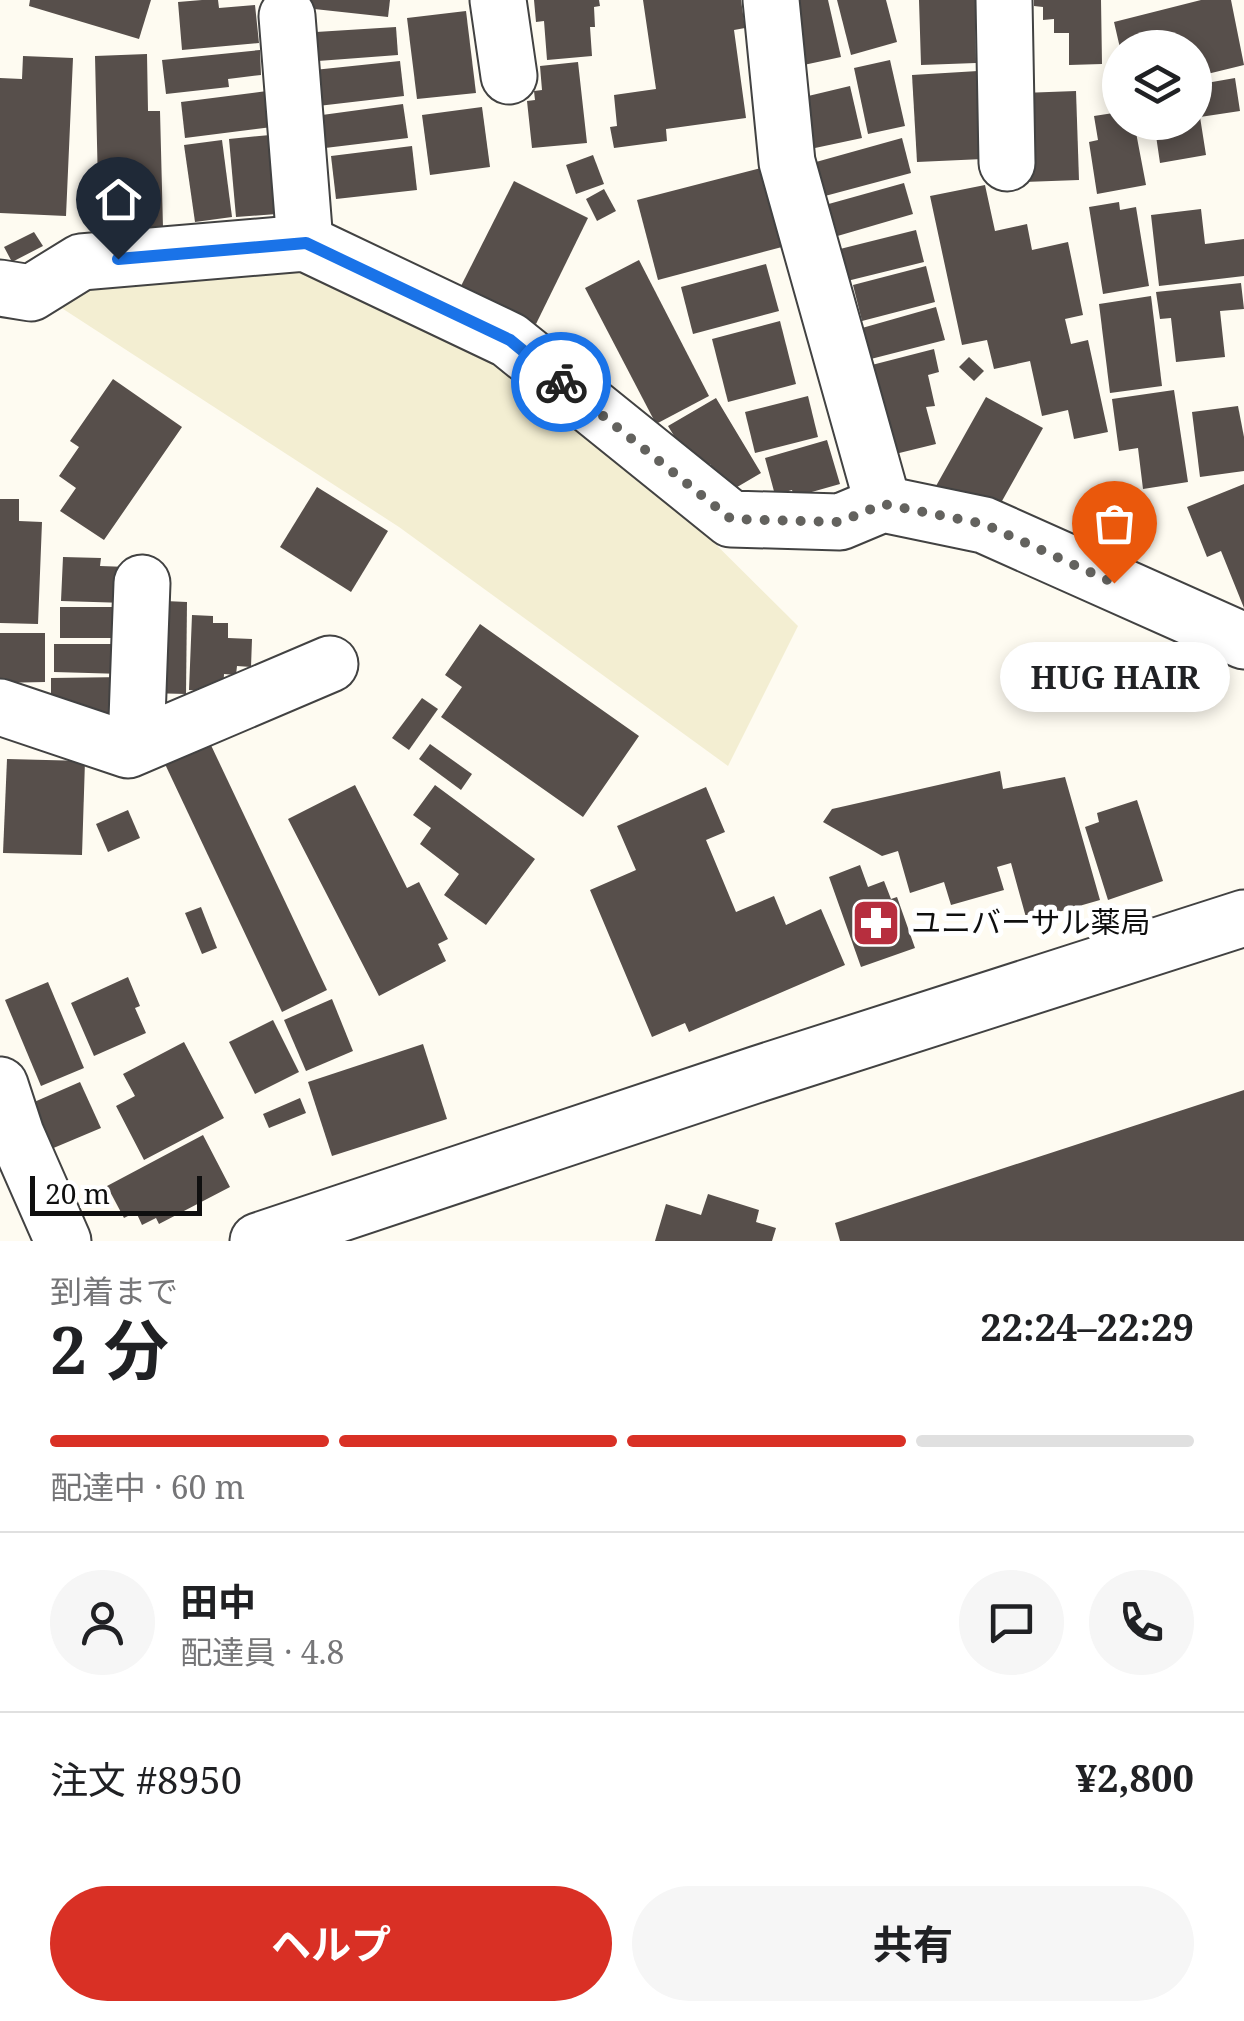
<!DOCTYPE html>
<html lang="ja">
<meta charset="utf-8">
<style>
:root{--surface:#fff;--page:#f6f6f6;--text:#202124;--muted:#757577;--line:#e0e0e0;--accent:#d93025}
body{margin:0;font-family:"Noto Serif","Noto Sans JP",serif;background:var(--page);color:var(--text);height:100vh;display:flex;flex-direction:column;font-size:38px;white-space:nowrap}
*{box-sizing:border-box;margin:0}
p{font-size:32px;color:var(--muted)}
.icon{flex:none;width:55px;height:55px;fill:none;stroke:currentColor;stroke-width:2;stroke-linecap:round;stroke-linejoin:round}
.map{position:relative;height:1241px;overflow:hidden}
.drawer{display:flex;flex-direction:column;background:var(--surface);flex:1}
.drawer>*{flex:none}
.controls{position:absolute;left:1102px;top:30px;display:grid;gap:20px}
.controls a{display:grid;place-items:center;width:110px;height:110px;border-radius:50%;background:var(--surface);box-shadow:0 5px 15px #0003;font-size:50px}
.scale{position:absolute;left:30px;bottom:25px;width:172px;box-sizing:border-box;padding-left:10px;border:5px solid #0f0f0f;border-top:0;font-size:28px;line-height:35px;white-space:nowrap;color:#0f0f0f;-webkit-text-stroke:8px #fff;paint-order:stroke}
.pin{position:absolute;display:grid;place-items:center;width:85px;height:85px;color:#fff;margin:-102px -42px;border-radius:50% 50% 50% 0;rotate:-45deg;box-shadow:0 0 10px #0007}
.pin .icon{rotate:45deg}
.courier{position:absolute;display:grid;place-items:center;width:100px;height:100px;margin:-50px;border:8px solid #1a73e8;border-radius:50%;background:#fff;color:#222;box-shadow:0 2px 12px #0007}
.bubble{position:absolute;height:70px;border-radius:35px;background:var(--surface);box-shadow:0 5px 15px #0003;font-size:32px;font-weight:700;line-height:70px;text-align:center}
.summary em{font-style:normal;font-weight:700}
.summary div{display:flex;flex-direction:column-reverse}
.summary{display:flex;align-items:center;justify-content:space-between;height:170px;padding:0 50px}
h1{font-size:65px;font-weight:700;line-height:75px}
.bar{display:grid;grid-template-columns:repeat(4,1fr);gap:15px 10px;align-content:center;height:120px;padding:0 50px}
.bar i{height:12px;border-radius:8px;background:var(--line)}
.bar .current{background:var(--accent)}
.bar p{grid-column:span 4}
.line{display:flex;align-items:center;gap:25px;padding:0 50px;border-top:2px solid var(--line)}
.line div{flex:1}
.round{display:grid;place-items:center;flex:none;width:105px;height:105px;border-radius:52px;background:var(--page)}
.primary-button{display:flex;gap:20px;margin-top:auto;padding:20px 50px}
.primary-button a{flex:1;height:115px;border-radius:60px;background:var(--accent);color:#fff;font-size:40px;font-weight:700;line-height:115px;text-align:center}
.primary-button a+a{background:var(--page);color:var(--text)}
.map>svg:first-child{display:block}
</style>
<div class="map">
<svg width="1244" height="1241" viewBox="0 0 1244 1241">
<rect width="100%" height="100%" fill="#fefbf1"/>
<polygon fill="#f3eed2" points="296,262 499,361 659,488 798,626 728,766 399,527 57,305 91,286"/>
<g fill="#574f4b">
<polygon points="30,0 151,0 139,39 29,6"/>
<polygon points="202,0 218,0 219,8 255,5 259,43 182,50 178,2"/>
<polygon points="306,0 390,0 388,17 305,8"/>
<polygon points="534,0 599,0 600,6 594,7 595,27 590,27 592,56 547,60 544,21 536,22"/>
<polygon points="643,0 741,0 745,28 734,30 746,118 666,129 667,141 614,148 610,127 617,126 614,95 656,89"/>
<polygon points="784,0 828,0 841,57 799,66"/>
<polygon points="837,0 886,0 897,42 851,55"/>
<polygon points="919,0 975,0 976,63 921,65"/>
<polygon points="1034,0 1101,0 1102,64 1069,65 1069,33 1054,33 1054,19 1043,20 1043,7 1034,6"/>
<polygon points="1201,0 1231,0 1244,65 1195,77 1195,48 1120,48 1114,22"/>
<polygon points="466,11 476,93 417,99 407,18"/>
<polygon points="396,27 398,55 318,61 316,32"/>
<polygon points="260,50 261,75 228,79 229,87 166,94 162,60"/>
<polygon points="147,54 148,111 160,111 163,228 99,230 95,56"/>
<polygon points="23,56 73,58 66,216 0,213 0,78 22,79"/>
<polygon points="890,60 905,126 868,134 854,68"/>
<polygon points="400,61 404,96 318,106 314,70"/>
<polygon points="578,62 587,143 532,148 527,101 535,100 534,91 542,90 540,66"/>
<polygon points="978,71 983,159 917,162 912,75"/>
<polygon points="1235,78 1240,111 1200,117 1206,155 1160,163 1154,122 1195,122 1195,85"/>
<polygon points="850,86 862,138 815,148 804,97"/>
<polygon points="267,91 272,127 185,138 181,102"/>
<polygon points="1076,91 1079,180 1024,182 1022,93"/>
<polygon points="403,104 408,138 325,148 322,115"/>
<polygon points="482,107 490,167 430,175 422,115"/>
<polygon points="1120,112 1120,122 1134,122 1146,185 1097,194 1089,142 1098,140 1094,116"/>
<polygon points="270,135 277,214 236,217 229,139"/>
<polygon points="902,138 911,173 825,196 816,162"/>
<polygon points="222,140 232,217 195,222 184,145"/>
<polygon points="412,146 417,190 336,199 331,156"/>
<polygon points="593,155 604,184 576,194 566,165"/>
<polygon points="761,168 782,247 658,280 637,200"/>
<polygon points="514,181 588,218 536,324 461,286"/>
<polygon points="904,183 913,214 834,237 825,205"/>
<polygon points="985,185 995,231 1027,224 1032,250 1068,242 1083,315 1065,319 1071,344 1088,340 1108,432 1074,439 1068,410 1042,416 1030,361 994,369 987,340 962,345 930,196"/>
<polygon points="604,189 616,211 597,221 586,199"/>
<polygon points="1119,202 1120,210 1136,207 1149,286 1103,294 1089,207"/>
<polygon points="1201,209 1205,244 1244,239 1244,276 1159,286 1151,215"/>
<polygon points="916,230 924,262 843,282 836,250"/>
<polygon points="34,232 43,246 12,262 4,247"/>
<polygon points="639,260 709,396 656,424 585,288"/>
<polygon points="766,264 779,311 693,334 681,287"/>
<polygon points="926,266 935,302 862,321 853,285"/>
<polygon points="1241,283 1244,309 1220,311 1225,357 1176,362 1171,318 1160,319 1156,292"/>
<polygon points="1151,296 1162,386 1110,393 1099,304"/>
<polygon points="936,307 945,340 863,361 855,330"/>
<polygon points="780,321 796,384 728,402 712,339"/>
<polygon points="934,349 939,372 928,375 935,406 926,407 936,444 887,456 864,367"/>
<polygon points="969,357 984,371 974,381 959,367"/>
<polygon points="113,379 182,427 104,540 60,511 76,488 59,476 79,447 70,441"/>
<polygon points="1174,390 1188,482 1143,489 1138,448 1119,451 1112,399"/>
<polygon points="808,396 818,437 755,453 745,412"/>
<polygon points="986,397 1043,428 993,517 936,486"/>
<polygon points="716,398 761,473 727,493 710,464 701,470 688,448 682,449 668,426"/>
<polygon points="1238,406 1244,437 1244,471 1200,477 1192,412"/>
<polygon points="827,440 840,484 794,497 792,490 775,495 765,458"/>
<polygon points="1244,484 1244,608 1221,551 1207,557 1187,507"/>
<polygon points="317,487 388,531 351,592 280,547"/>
<polygon points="0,499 19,499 19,521 42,522 38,624 0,623"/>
<polygon points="63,557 101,558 100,566 128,567 126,603 61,601"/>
<polygon points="165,601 187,602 186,694 148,693"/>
<polygon points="60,607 127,607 126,638 60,638"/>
<polygon points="192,615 213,616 213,623 228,623 228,638 252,639 251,667 237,666 236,675 224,674 223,692 189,690"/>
<polygon points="480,624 639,736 583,817 441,717 462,687 445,675"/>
<polygon points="0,633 45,633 45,682 0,683"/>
<polygon points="54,644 124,644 123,674 54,672"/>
<polygon points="125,677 125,722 51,713 51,678"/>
<polygon points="422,698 438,709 409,750 392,738"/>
<polygon points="209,741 327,990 282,1012 164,762"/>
<polygon points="430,744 472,774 461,790 419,759"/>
<polygon points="7,759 85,761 82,855 3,853"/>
<polygon points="1000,771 1003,789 1065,777 1100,900 1027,921 1011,863 997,867 1004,890 951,905 944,882 910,893 898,851 882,856 823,822 832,809"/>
<polygon points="355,785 407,888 419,882 448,939 438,944 446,961 379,996 288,819"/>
<polygon points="435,785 535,859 486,925 444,895 459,874 420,844 431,828 413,815"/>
<polygon points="706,787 725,832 706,840 736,912 774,896 786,925 821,909 845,965 689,1032 685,1023 652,1037 590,890 636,870 617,826"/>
<polygon points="1137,800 1163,881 1108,900 1085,827 1099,822 1097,813"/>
<polygon points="128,810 140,838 108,852 96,824"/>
<polygon points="860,865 868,887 884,881 891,899 897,897 915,948 861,967 829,877"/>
<polygon points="201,907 217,948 202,954 185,913"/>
<polygon points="128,977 140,1006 135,1008 146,1033 94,1056 71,1003"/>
<polygon points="48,982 84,1068 41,1086 5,1000"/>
<polygon points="332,999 353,1051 306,1071 284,1020"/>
<polygon points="273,1020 299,1072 255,1094 229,1042"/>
<polygon points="184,1042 224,1118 144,1160 116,1106 135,1096 123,1074"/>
<polygon points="423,1044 447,1119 332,1156 308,1082"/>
<polygon points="80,1082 101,1128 44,1152 25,1106"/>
<polygon points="1244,1090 1244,1241 840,1241 835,1223"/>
<polygon points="300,1098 306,1113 269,1128 263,1114"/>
<polygon points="203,1135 230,1187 159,1224 156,1218 142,1225 136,1212 124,1218 107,1186"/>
<polygon points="708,1194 759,1210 756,1222 776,1228 772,1241 655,1241 666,1204 701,1215"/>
</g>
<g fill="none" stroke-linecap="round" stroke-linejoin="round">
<g stroke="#424242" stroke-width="59">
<g id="minor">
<polyline points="498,0 509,76"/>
<polyline points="771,0 787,162 883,504"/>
<polyline points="1004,0 1007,163"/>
<polyline points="287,16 305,243"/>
<polyline points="0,288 31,293 81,262 305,243 509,340 731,519 840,522 883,504 984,525 1244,641"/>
<polyline points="0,707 128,750 330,664"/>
<polyline points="136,746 142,583"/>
<polyline points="0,1085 16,1134 63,1241"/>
<polyline points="258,1241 758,1074 1244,918"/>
</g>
</g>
<use href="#minor" stroke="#fff" stroke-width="55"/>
</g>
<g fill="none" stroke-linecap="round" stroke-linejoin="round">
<polyline stroke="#63625e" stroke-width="10" stroke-dasharray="0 18" points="561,382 731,519 840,522 883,504 984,524 1114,583"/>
<polyline stroke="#1a73e8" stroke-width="12" points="118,259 306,243 510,340 561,382"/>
</g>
<defs>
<g id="pharmacy-square" transform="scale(2.5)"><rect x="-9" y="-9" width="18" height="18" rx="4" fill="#b72e3e" stroke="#fff"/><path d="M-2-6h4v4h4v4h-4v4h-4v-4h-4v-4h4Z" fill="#fff"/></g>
</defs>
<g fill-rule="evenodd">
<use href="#pharmacy-square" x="876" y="923"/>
</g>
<g text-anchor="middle" stroke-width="10" stroke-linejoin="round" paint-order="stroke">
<g font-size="30" fill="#0f0f0f" stroke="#fff" text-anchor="start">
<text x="911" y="933">ユニバーサル薬局</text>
</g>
</g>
</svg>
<div class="controls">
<a><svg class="icon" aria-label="layers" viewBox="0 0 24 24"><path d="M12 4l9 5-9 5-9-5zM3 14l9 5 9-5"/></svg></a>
</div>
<div class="scale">20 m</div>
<div class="pin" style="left:1114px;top:583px;background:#ea580c"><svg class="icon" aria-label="bag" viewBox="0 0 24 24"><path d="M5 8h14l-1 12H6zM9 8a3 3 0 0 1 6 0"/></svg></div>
<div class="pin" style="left:118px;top:259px;background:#1f2937"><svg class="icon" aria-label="home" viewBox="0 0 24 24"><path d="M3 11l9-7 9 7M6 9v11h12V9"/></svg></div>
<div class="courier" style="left:561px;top:382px"><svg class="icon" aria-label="bike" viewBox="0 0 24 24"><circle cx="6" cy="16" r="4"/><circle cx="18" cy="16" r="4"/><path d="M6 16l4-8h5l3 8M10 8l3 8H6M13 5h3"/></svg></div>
<div class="bubble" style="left:1000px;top:642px;width:230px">HUG HAIR</div>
</div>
<section class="drawer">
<div class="summary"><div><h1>2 分</h1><p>到着まで</p></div><em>22:24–22:29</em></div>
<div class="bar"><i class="current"></i><i class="current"></i><i class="current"></i><i></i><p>配達中 · 60 m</p></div>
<div class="line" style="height:180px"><a class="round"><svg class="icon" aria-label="person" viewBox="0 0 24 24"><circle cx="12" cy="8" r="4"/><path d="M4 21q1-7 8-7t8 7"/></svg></a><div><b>田中</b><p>配達員 · 4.8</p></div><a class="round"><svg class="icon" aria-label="chat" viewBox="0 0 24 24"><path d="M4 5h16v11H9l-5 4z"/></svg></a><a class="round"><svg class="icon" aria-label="phone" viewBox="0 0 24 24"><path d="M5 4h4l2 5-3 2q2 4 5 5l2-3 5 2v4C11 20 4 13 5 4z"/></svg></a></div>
<div class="line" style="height:130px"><div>注文 #8950</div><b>¥2,800</b></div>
<div class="primary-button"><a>ヘルプ</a><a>共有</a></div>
</section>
